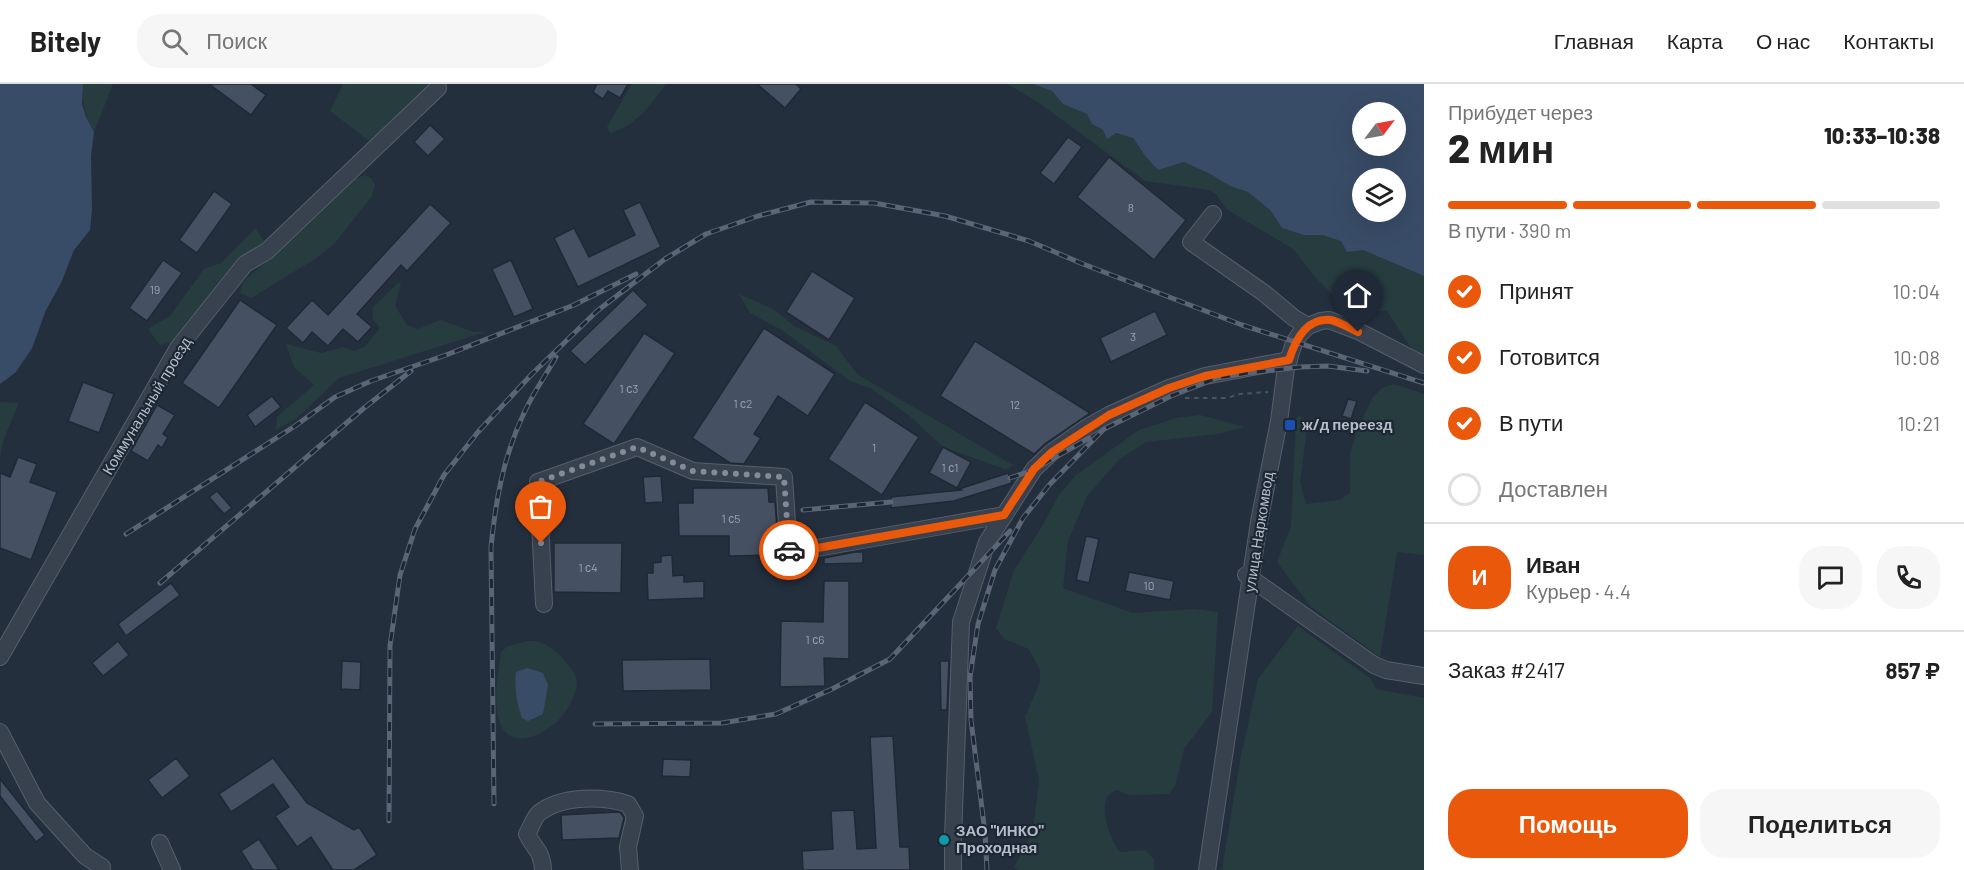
<!DOCTYPE html>
<html lang="ru">
<meta charset="utf-8">
<style>
:root{--surface:#fff;--page:#f6f6f6;--text:#222;--muted:#767676;--line:#e0e0e0;--accent:#ea580c}
body{margin:0;font-family:Barlow,sans-serif;background:var(--page);color:var(--text);height:100vh;display:flex;flex-direction:column;font-size:22px;white-space:nowrap}
*{box-sizing:border-box;margin:0}
p{font-size:20px;color:var(--muted)}
.icon{flex:none;width:33px;height:33px;fill:none;stroke:currentColor;stroke-width:2;stroke-linecap:round;stroke-linejoin:round}
.map{position:relative;flex:1;overflow:hidden}
.drawer{display:flex;flex-direction:column;background:var(--surface);width:540px}
.drawer>*{flex:none}
.needle{width:39px;rotate:58deg}
.controls{position:absolute;left:1352px;top:18px;display:grid;gap:12px}
.controls a{display:grid;place-items:center;width:54px;height:54px;border-radius:50%;background:var(--surface);box-shadow:0 6px 24px #0002;font-size:30px}
.pin{position:absolute;display:grid;place-items:center;width:51px;height:51px;color:#fff;margin:-62px -26px;border-radius:50% 50% 50% 0;rotate:-45deg;box-shadow:0 0 6px #0007}
.pin .icon{rotate:45deg}
.courier{position:absolute;display:grid;place-items:center;width:60px;height:60px;margin:-30px;border:4px solid #ea580c;border-radius:50%;background:#fff;color:#222;box-shadow:0 2px 8px #0007}
.head em{font-style:normal;font-weight:800}
.head div{display:flex;flex-direction:column-reverse}
.head{display:flex;align-items:center;justify-content:space-between;height:102px;padding:0 24px}
h1{font-size:39px;font-weight:800;line-height:45px}
.bar{display:grid;grid-template-columns:repeat(4,1fr);gap:9px 6px;align-content:center;height:72px;padding:0 24px}
.bar i{height:8px;border-radius:4px;background:var(--line)}
.bar .active{background:var(--accent)}
.bar p{grid-column:span 4}
.line{display:flex;align-items:center;gap:15px;padding:0 24px;border-top:2px solid var(--line)}
.line div{flex:1}
.round{display:grid;place-items:center;flex:none;width:63px;height:63px;border-radius:24px;background:var(--page)}
ol{padding:0 24px;list-style:none}
li{display:flex;align-items:center;gap:18px;height:66px}
li p{margin-inline-start:auto}
li .icon{padding:6px;border-radius:50%;background:var(--accent);color:#fff;stroke-width:4}
li:last-child{color:var(--muted)}
li i{width:33px;height:33px;border:3px solid var(--line);border-radius:50%}
.button{display:flex;gap:12px;margin-top:auto;padding:12px 24px}
.button a{flex:1;height:69px;border-radius:24px;background:var(--accent);color:#fff;font-size:24px;font-weight:800;line-height:69px;text-align:center}
.button a+a{background:var(--page);color:var(--text)}
header{display:flex;align-items:center;gap:36px;box-sizing:border-box;height:84px;padding:0 30px;background:var(--surface);border-bottom:2px solid var(--line)}
header strong{font-size:28px}
nav{display:flex;gap:33px;margin-inline-start:auto;font-size:21px}
.search{width:420px;height:54px;background:var(--page);display:flex;align-items:center;gap:15px;box-sizing:border-box;padding:0 21px;border-radius:24px;color:var(--muted);font-size:22px}
main{display:flex;flex:1;min-height:0}
.map>svg:first-child{display:block}
</style>
<header>
<strong>Bitely</strong>
<div class="search"><svg class="icon" aria-label="search" viewBox="0 0 24 24"><circle cx="10" cy="10" r="6"/><path d="M15 15l6 6"/></svg>Поиск</div>
<nav><a>Главная</a><a>Карта</a><a>О нас</a><a>Контакты</a></nav>
</header>
<main>
<div class="map">
<svg width="1424" height="786" viewBox="0 0 1424 786">
<rect width="100%" height="100%" fill="#242f3e"/>
<g fill="#263c3f">
<path d="M83,0H113L94,48C84,29 82,21 83,0Z"/>
<polygon points="343,0 436,0 372,59 330,27"/>
<path d="M632,0H666C648,23 639,40 610,49L607,43Z"/>
<polygon points="1007,0 1033,0 1052,7 1063,20 1087,30 1092,40 1103,46 1133,54 1146,73 1168,81 1184,78 1210,90 1230,102 1248,108 1270,126 1282,144 1304,151 1322,151 1341,157 1347,167 1363,166 1424,192 1424,273 1415,270 1387,227 1348,226 1316,194 1293,165 1226,125 1216,110 1209,106 1145,97 1038,18"/>
<polygon points="365,91 371,94 375,101 372,112 335,159 315,175 251,214 240,209 243,198 302,147 355,95"/>
<polygon points="256,144 264,158 231,187 176,257 160,261 148,245 170,232 204,185 221,179"/>
<polygon points="398,199 401,200 395,222 407,241 418,245 440,236 474,248 485,248 339,294 297,334 276,346 277,333 314,301 294,283 286,260 321,269 344,263 354,267 365,263 380,244 373,235 373,223"/>
<polygon points="739,210 773,225 794,242 836,262 857,290 1013,381 1009,384 1004,385 943,363 911,333 872,305 850,297 782,246 750,229"/>
<polygon points="1394,300 1424,310 1424,471 1397,468 1380,573 1311,523 1277,478 1291,442 1296,334 1300,332 1308,338 1300,397 1306,420 1340,416 1350,409 1350,370 1357,346 1373,313 1382,304"/>
<polygon points="0,318 19,319 3,357 0,375"/>
<path d="M1200,331L1245,343L1217,350L1146,358L1120,375L1087,412L1068,457L1063,504L1133,529L1194,525L1218,528L1212,628L1184,665L1176,700L1169,710L1129,711L1116,706C1113,708 1110,710 1108,712C1099,724 1111,758 1120,768L1145,766L1154,775V786H1019L1014,783L1033,747L1039,696L1025,633L1040,598V586L1029,565L1004,555L996,544L1014,486L1041,444L1059,411L1076,391L1139,346L1176,334Z"/>
<polygon points="1298,542 1371,595 1376,605 1424,614 1424,786 1222,786 1241,672 1258,595"/>
<path d="M528,557C541,556 555,564 563,575C569,582 577,589 577,598C577,608 569,624 562,632C551,646 517,667 503,645C491,625 498,590 501,568L508,562Z"/>
</g>
<g fill="#394c67" fill-rule="evenodd">
<polygon points="0,0 83,0 82,20 86,33 94,48 91,72 92,125 90,146 74,166 61,199 46,226 32,264 16,288 0,300"/>
<path d="M1033,0H1424V192L1363,166L1347,168L1341,157L1322,151H1304L1282,144L1270,126L1248,108L1230,102L1210,90L1184,78L1158,86L1146,73L1133,54L1116,49L1107,55L1103,46L1092,40L1087,30L1063,20L1052,7ZM1362,28H1395V62H1362ZM1362,94H1395V128H1362Z"/>
<path d="M527,584L543,589L548,601L543,630L528,637L522,634C517,621 514,602 516,588Z"/>
</g>
<g fill="#455162" stroke="#1f2835" stroke-width="1.5">
<polygon points="209,0 251,0 266,11 251,31"/>
<polygon points="597,0 628,0 620,14 608,7 603,15 593,8"/>
<polygon points="757,0 796,0 801,5 785,24"/>
<polygon points="430,41 445,55 428,72 414,58"/>
<polygon points="1068,53 1082,63 1054,100 1040,89"/>
<polygon points="1109,73 1186,136 1154,176 1077,113"/>
<polygon points="214,107 232,120 197,169 179,156"/>
<polygon points="640,118 661,163 578,203 554,154 574,144 589,173 635,151 623,126"/>
<polygon points="430,120 451,139 407,187 401,181 357,230 372,243 358,258 343,245 328,262 312,248 303,259 286,244 312,216 328,231"/>
<polygon points="163,176 182,189 147,237 129,224"/>
<polygon points="511,176 533,225 514,233 492,185"/>
<polygon points="812,187 855,214 829,256 786,228"/>
<polygon points="633,206 648,221 585,281 570,267"/>
<polygon points="240,216 277,241 219,324 182,299"/>
<polygon points="1155,227 1167,251 1111,278 1100,254"/>
<polygon points="764,244 835,290 808,332 778,312 754,350 761,354 744,380 730,379 692,354"/>
<polygon points="644,249 675,269 614,360 583,340"/>
<polygon points="975,257 1090,329 1046,359 1034,370 940,312"/>
<polygon points="83,298 114,310 99,349 68,337"/>
<polygon points="272,312 281,323 255,343 247,331"/>
<polygon points="1348,315 1357,317 1351,335 1342,332"/>
<polygon points="865,318 919,353 882,411 828,375"/>
<polygon points="157,321 175,331 163,350 168,353 162,364 158,361 148,377 131,367"/>
<polygon points="943,363 971,378 957,404 929,389"/>
<polygon points="18,373 37,380 30,398 57,408 31,476 0,464 0,389 10,393"/>
<polygon points="1008,389 1012,399 954,417 891,424 891,413 961,406 959,405"/>
<polygon points="661,392 663,418 645,419 643,393"/>
<polygon points="693,404 768,404 769,418 775,418 779,471 729,472 729,452 679,452 678,419 693,419"/>
<polygon points="217,407 232,424 224,430 209,413"/>
<polygon points="1086,452 1099,455 1089,499 1076,496"/>
<polygon points="554,459 622,459 621,509 554,508"/>
<polygon points="855,468 863,468 863,479 824,480 824,474"/>
<polygon points="672,471 673,492 684,491 684,498 704,497 704,514 648,516 647,489 653,489 653,479 661,478 661,472"/>
<polygon points="1129,488 1174,497 1170,516 1125,507"/>
<polygon points="824,497 849,497 849,575 824,574 825,602 780,603 781,537 823,538"/>
<polygon points="171,499 180,511 126,552 118,540"/>
<polygon points="118,557 129,571 103,592 92,579"/>
<polygon points="710,575 711,606 623,607 622,576"/>
<polygon points="342,577 361,578 360,606 341,605"/>
<polygon points="940,577 949,577 947,626 941,626"/>
<polygon points="893,652 900,763 909,763 910,786 803,786 802,767 833,765 831,727 854,726 857,765 876,764 870,653"/>
<polygon points="176,674 190,692 162,714 148,696"/>
<polygon points="273,674 307,719 354,746 359,743 377,771 354,786 333,786 311,753 297,763 275,732 289,723 273,700 231,728 219,710"/>
<polygon points="663,675 691,676 690,693 662,692"/>
<polygon points="0,695 45,751 36,758 0,712"/>
<polygon points="618,728 621,729 624,734 619,754 562,756 561,731"/>
<polygon points="259,755 279,786 253,786 241,767"/>
</g>
<g fill="none" stroke-linecap="round" stroke-linejoin="round">
<g stroke="#565f6c" stroke-width="18">
<g id="minor">
<polyline points="1213,130 1191,158 1264,209 1294,234 1308,242"/>
<polyline points="1246,491 1374,581 1386,586 1424,592"/>
<polyline points="544,520 538,398 637,363 693,387 784,393 789,469 1004,431"/>
<polyline points="0,573 178,264 245,180 267,167 438,4"/>
<polyline points="0,648 37,719 85,772 102,783"/>
<polyline points="160,759 172,786"/>
<path d="M543,786C542,766 534,765 527,750C531,744 534,733 539,729C562,711 603,712 628,720L635,732L628,763L630,786"/>
<polyline points="953,786 953,754 961,538 987,458 1034,385 1052,368 1086,344 1109,331 1169,304 1205,292 1289,276"/>
<polyline points="1207,786 1259,438 1279,337 1286,284 1294,259 1300,250 1308,242 1321,237 1329,236 1358,247 1424,281"/>
</g>
</g>
<polyline stroke="#44595c" stroke-width="2" stroke-dasharray="4.5 4.5" stroke-linecap="butt" points="1185,314 1227,314 1240,310 1268,308"/>
<use href="#minor" stroke="#38414e" stroke-width="16"/>
<g stroke="#5a6575" stroke-width="5">
<g id="rail">
<polyline points="1010,394 1033,386 1089,354"/>
<polyline points="803,426 891,418"/>
<polyline points="126,450 295,342 335,313 371,297 446,271 574,221 636,190"/>
<polyline points="160,499 364,324 411,287"/>
<polyline points="595,640 722,639 776,630 832,605 890,575 1010,447"/>
<path d="M494,720L491,463C496,415 503,374 524,329C533,309 546,291 556,273"/>
<polyline points="389,737 390,562 400,491 415,445 444,391 478,348 532,290 597,227 665,175 706,150 758,132 811,118 874,119 945,132 1029,157 1083,180 1242,241 1424,299"/>
<polyline points="987,786 985,749 971,636 970,593 978,540 995,486 1023,434 1050,400 1104,345 1171,312 1217,294 1248,289 1300,283 1328,282 1367,287"/>
</g>
</g>
<use href="#rail" stroke="#1d2633" stroke-width="3" stroke-dasharray="9" stroke-linecap="butt"/>
</g>
<g fill="none" stroke-linecap="round" stroke-linejoin="round">
<polyline stroke="#828b98" stroke-width="6" stroke-dasharray="0 10.8" points="541,459 538,398 637,363 693,387 784,393 789,466"/>
<path stroke="#ea580c" stroke-width="8" d="M789,466V469L1004,431L1034,385L1052,368L1109,331L1169,304L1205,292L1289,276C1295,257 1306,233 1331,236C1340,238 1349,244 1358,248"/>
</g>
<rect fill="#1a4fb4" stroke="#1d2633" stroke-width="2" x="1284" y="335" width="12" height="12" rx="3"/>
<circle fill="#0f9aa8" stroke="#1d2633" stroke-width="2" cx="944" cy="756" r="6"/>
<g text-anchor="middle" stroke-width="4.5" stroke-linejoin="round" paint-order="stroke">
<g font-size="12" fill="#98a1af">
<text x="1131" y="128">8</text>
<text x="155" y="210">19</text>
<text x="1133" y="257">3</text>
<text x="629" y="309">1 с3</text>
<text x="743" y="324">1 с2</text>
<text x="1015" y="325">12</text>
<text x="874" y="368">1</text>
<text x="950" y="388">1 с1</text>
<text x="731" y="439">1 с5</text>
<text x="588" y="488">1 с4</text>
<text x="1149" y="506">10</text>
<text x="815" y="560">1 с6</text>
</g>
<g font-size="15" fill="#b4bcc9" stroke="#1d2633">
<text transform="translate(147 322) rotate(-59)" y="5">Коммунальный проезд</text>
<text transform="translate(1259 448) rotate(-81)" y="5">улица Наркомвод</text>
</g>
<g font-size="15" font-weight="bold" fill="#b4bcc9" stroke="#1d2633" text-anchor="start">
<text x="1302" y="346">ж/д переезд</text>
<text x="956" y="752">ЗАО "ИНКО"<tspan x="956" dy="17">Проходная</tspan></text>
</g>
</g>
</svg>
<div class="controls">
<a><svg class="needle" viewBox="-14 -14 28 28"><path d="M0-13l5 13h-10z" fill="#e53935"/><path d="M0 13l5-13h-10z" fill="#767676"/></svg></a>
<a><svg class="icon" aria-label="layers" viewBox="0 0 24 24"><path d="M12 4l9 5-9 5-9-5zM3 14l9 5 9-5"/></svg></a>
</div>
<div class="pin" style="left:541px;top:459px;background:#ea580c"><svg class="icon" aria-label="bag" viewBox="0 0 24 24"><path d="M5 8h14l-1 12H6zM9 8a3 3 0 0 1 6 0"/></svg></div>
<div class="pin" style="left:1358px;top:248px;background:#1f2937"><svg class="icon" aria-label="home" viewBox="0 0 24 24"><path d="M3 11l9-7 9 7M6 9v11h12V9"/></svg></div>
<div class="courier" style="left:789px;top:466px"><svg class="icon" aria-label="car" viewBox="0 0 24 24"><path d="M5 17H2v-5l4-1 3-4h7l3 4 3 1v5h-3M9 17h6M6 11h13"/><circle cx="7" cy="17" r="2"/><circle cx="17" cy="17" r="2"/></svg></div>
</div>
<section class="drawer">
<div class="head"><div><h1>2 мин</h1><p>Прибудет через</p></div><em>10:33–10:38</em></div>
<div class="bar"><i class="active"></i><i class="active"></i><i class="active"></i><i></i><p>В пути · 390 m</p></div>
<ol>
<li><svg class="icon" aria-label="check" viewBox="0 0 24 24"><path d="M5 12l5 5 9-10"/></svg>Принят<p>10:04</p></li>
<li><svg class="icon" aria-label="check" viewBox="0 0 24 24"><path d="M5 12l5 5 9-10"/></svg>Готовится<p>10:08</p></li>
<li><svg class="icon" aria-label="check" viewBox="0 0 24 24"><path d="M5 12l5 5 9-10"/></svg>В пути<p>10:21</p></li>
<li><i></i>Доставлен</li>
</ol>
<div class="line" style="height:108px"><b class="round" style="background:var(--accent);color:#fff">И</b><div><b>Иван</b><p>Курьер · 4.4</p></div><a class="round"><svg class="icon" aria-label="chat" viewBox="0 0 24 24"><path d="M4 5h16v11H9l-5 4z"/></svg></a><a class="round"><svg class="icon" aria-label="phone" viewBox="0 0 24 24"><path d="M5 4h4l2 5-3 2q2 4 5 5l2-3 5 2v4C11 20 4 13 5 4z"/></svg></a></div>
<div class="line" style="height:78px"><div>Заказ #2417</div><b>857 ₽</b></div>
<div class="button"><a>Помощь</a><a>Поделиться</a></div>
</section>
</main>
